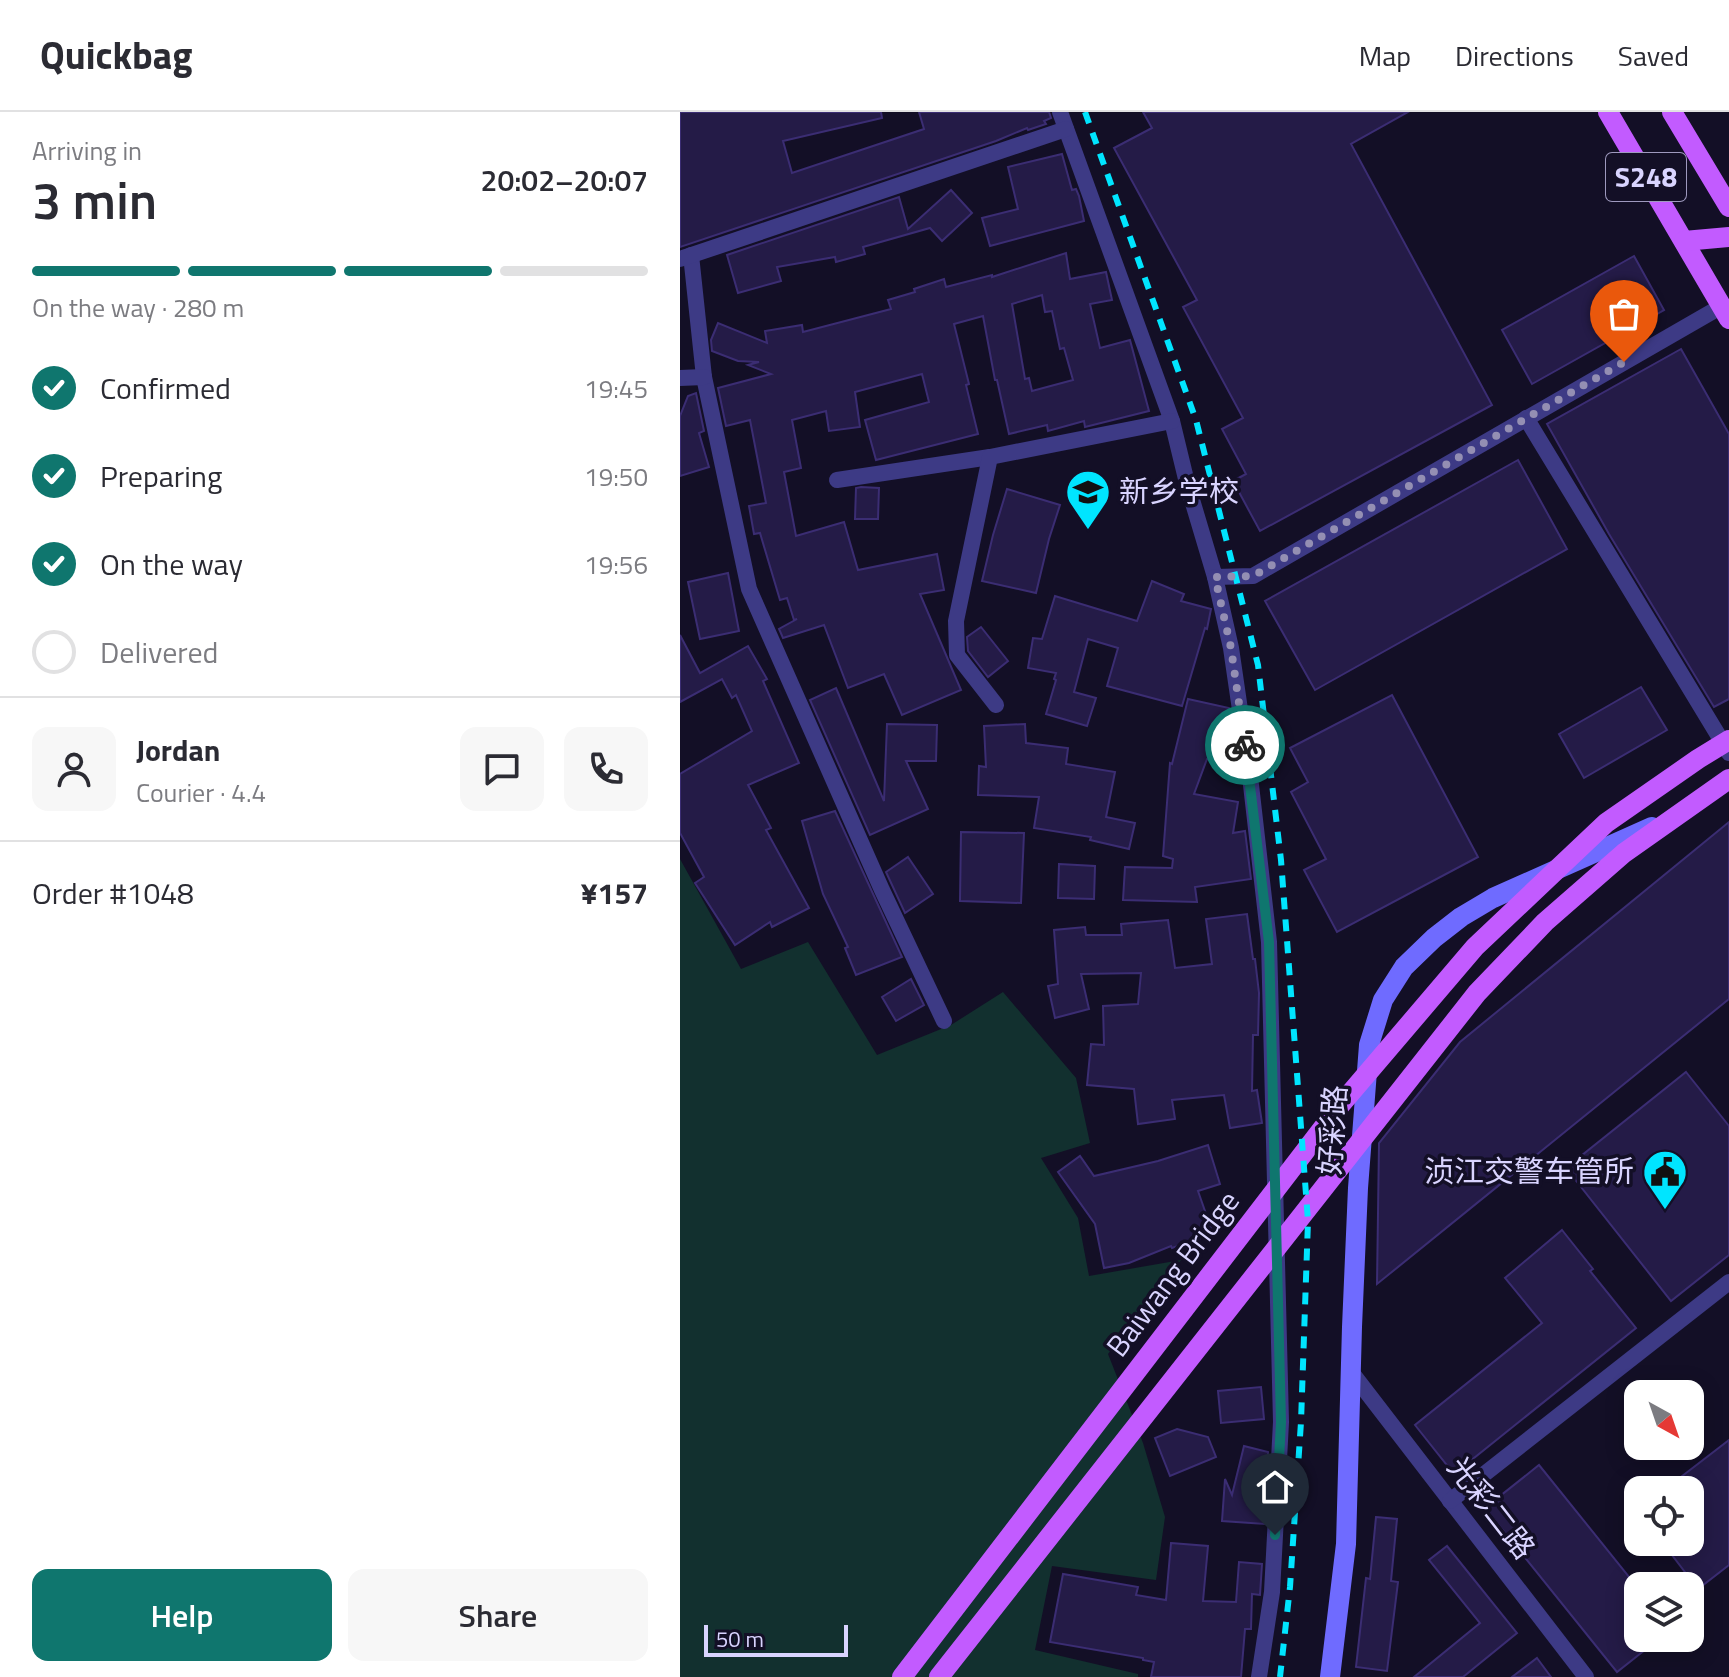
<!DOCTYPE html>
<meta charset="utf-8">
<style>
:root{--surface:#fff;--page:#f7f7f7;--text:#2b2b33;--muted:#7c7c81;--line:#e1e1e2;--accent:#0f766e}
body{margin:0;font-family:"Titillium Web","Noto Sans SC",sans-serif;background:var(--page);color:var(--text);height:100vh;display:flex;flex-direction:column;font-size:30px;white-space:nowrap}
*{box-sizing:border-box;margin:0}
p{font-size:26px;color:var(--muted)}
.icon{flex:none;width:44px;height:44px;fill:none;stroke:currentColor;stroke-width:2;stroke-linecap:round;stroke-linejoin:round}
.map{position:relative;flex:1;overflow:hidden}
.side{display:flex;flex-direction:column;background:var(--surface);width:680px}
.side>*{flex:none}
.needle{width:52px;rotate:140deg}
.fabs{position:absolute;left:944px;top:1268px;display:grid;gap:16px}
.fabs a{display:grid;place-items:center;width:80px;height:80px;border-radius:16px;background:var(--surface);box-shadow:0 4px 20px #0003;font-size:40px}
.scale{position:absolute;left:24px;bottom:20px;width:144px;box-sizing:border-box;padding-left:8px;border:4px solid #d9d4ff;border-top:0;font-size:22px;line-height:28px;white-space:nowrap;color:#d9d4ff;-webkit-text-stroke:6px #130f26;paint-order:stroke}
.pin{position:absolute;display:grid;place-items:center;width:68px;height:68px;color:#fff;margin:-82px -34px;border-radius:50% 50% 50% 0;rotate:-45deg;box-shadow:0 0 8px #0007}
.pin .icon{rotate:45deg}
.courier{position:absolute;display:grid;place-items:center;width:80px;height:80px;margin:-40px;border:6px solid #0f766e;border-radius:50%;background:#fff;color:#222;box-shadow:0 2px 10px #0007}
.overview em{font-style:normal;font-weight:600}
.overview div{display:flex;flex-direction:column-reverse}
.overview{display:flex;align-items:center;justify-content:space-between;height:136px;padding:0 32px}
h1{font-size:52px;font-weight:600;line-height:60px}
.bar{display:grid;grid-template-columns:repeat(4,1fr);gap:12px 8px;align-content:center;height:96px;padding:0 32px}
.bar i{height:10px;border-radius:6px;background:var(--line)}
.bar .active{background:var(--accent)}
.bar p{grid-column:span 4}
.line{display:flex;align-items:center;gap:20px;padding:0 32px;border-top:2px solid var(--line)}
.line div{flex:1}
.round{display:grid;place-items:center;flex:none;width:84px;height:84px;border-radius:16px;background:var(--page)}
ol{padding:0 32px;list-style:none}
li{display:flex;align-items:center;gap:24px;height:88px}
li p{margin-inline-start:auto}
li .icon{padding:8px;border-radius:50%;background:var(--accent);color:#fff;stroke-width:4}
li:last-child{color:var(--muted)}
li i{width:44px;height:44px;border:4px solid var(--line);border-radius:50%}
.button{display:flex;gap:16px;margin-top:auto;padding:16px 32px}
.button a{flex:1;height:92px;border-radius:16px;background:var(--accent);color:#fff;font-size:32px;font-weight:600;line-height:92px;text-align:center}
.button a+a{background:var(--page);color:var(--text)}
header{display:flex;align-items:center;gap:48px;box-sizing:border-box;height:112px;padding:0 40px;background:var(--surface);border-bottom:2px solid var(--line)}
header strong{font-size:38px}
nav{display:flex;gap:44px;margin-inline-start:auto;font-size:28px}
main{display:flex;flex:1;min-height:0}
.map>svg:first-child{display:block}
</style>
<header>
<strong>Quickbag</strong>
<nav><a>Map</a><a>Directions</a><a>Saved</a></nav>
</header>
<main>
<section class="side">
<div class="overview"><div><h1>3 min</h1><p>Arriving in</p></div><em>20:02–20:07</em></div>
<div class="bar"><i class="active"></i><i class="active"></i><i class="active"></i><i></i><p>On the way · 280 m</p></div>
<ol>
<li><svg class="icon" aria-label="check" viewBox="0 0 24 24"><path d="M5 12l5 5 9-10"/></svg>Confirmed<p>19:45</p></li>
<li><svg class="icon" aria-label="check" viewBox="0 0 24 24"><path d="M5 12l5 5 9-10"/></svg>Preparing<p>19:50</p></li>
<li><svg class="icon" aria-label="check" viewBox="0 0 24 24"><path d="M5 12l5 5 9-10"/></svg>On the way<p>19:56</p></li>
<li><i></i>Delivered</li>
</ol>
<div class="line" style="height:144px"><a class="round"><svg class="icon" aria-label="person" viewBox="0 0 24 24"><circle cx="12" cy="8" r="4"/><path d="M4 21q1-7 8-7t8 7"/></svg></a><div><b>Jordan</b><p>Courier · 4.4</p></div><a class="round"><svg class="icon" aria-label="chat" viewBox="0 0 24 24"><path d="M4 5h16v11H9l-5 4z"/></svg></a><a class="round"><svg class="icon" aria-label="phone" viewBox="0 0 24 24"><path d="M5 4h4l2 5-3 2q2 4 5 5l2-3 5 2v4C11 20 4 13 5 4z"/></svg></a></div>
<div class="line" style="height:104px"><div>Order #1048</div><b>¥157</b></div>
<div class="button"><a>Help</a><a>Share</a></div>
</section>
<div class="map">
<svg width="1049" height="1565" viewBox="0 0 1049 1565">
<rect width="100%" height="100%" fill="#130f26"/>
<polygon fill="#12302f" points="0,747 61,857 128,830 197,943 271,913 323,880 396,966 410,1031 361,1046 398,1106 409,1164 501,1148 428,1242 463,1331 485,1405 476,1468 372,1454 355,1538 458,1562 458,1565 0,1565"/>
<g fill="#241b47" stroke="#3b2d73" stroke-width="2" fill-rule="evenodd">
<polygon points="0,0 201,0 202,6 103,29 112,61 244,17 239,0 369,0 371,6 364,9 366,12 348,18 347,16 316,29 0,135"/>
<polygon points="463,0 728,0 671,32 812,293 580,419 553,369 566,362 542,317 563,306 503,195 517,188 434,36 472,16"/>
<polygon points="382,42 392,78 396,77 399,84 404,109 310,134 302,106 338,97 328,55"/>
<polygon points="271,78 292,101 262,129 250,116 183,135 185,142 156,150 155,145 97,155 101,169 58,181 47,143 219,85 228,117"/>
<path d="M386,141L390,167L426,160L432,188L410,192L420,236L450,228L469,299L405,315L404,309L368,319L367,313L329,322L317,268H315L303,204L274,212L289,272L286,273L298,322L196,348L185,308L249,290L242,262L175,280L180,315L149,319L146,299L112,308L121,356L104,360L116,424L164,410L178,458L257,442L264,478L240,482L281,578L222,603L204,562L168,576L144,513L103,526L99,517L117,507L114,508L107,486L100,488L80,421L74,422L69,394L86,391L70,308L46,314L38,276L91,262L68,253L79,250L58,249L32,239L31,228L38,211L87,231L85,219L122,213L123,220L211,197L208,188L235,180L234,177L264,167L266,175L312,163V165ZM362,183L365,200L372,199L380,237L384,236L393,268L352,279L349,266L345,267L332,192Z"/>
<polygon points="954,144 984,198 852,272 822,218"/>
<polygon points="1001,237 1049,322 1049,587 1034,595 929,422 867,312"/>
<polygon points="16,281 24,319 19,321 29,355 0,364 0,304 8,284"/>
<polygon points="838,348 887,437 635,578 585,489"/>
<polygon points="181,375 199,376 198,407 175,407 176,376"/>
<polygon points="327,377 380,393 369,427 356,481 302,469 313,423"/>
<polygon points="48,461 59,519 20,527 8,470"/>
<polygon points="472,469 504,482 501,489 531,497 527,517 525,516 502,594 427,574 438,536 408,527 394,580 416,586 407,614 366,602 376,568 374,567 376,561 348,556 353,526 362,527 375,484 457,509"/>
<polygon points="301,515 328,549 308,565 288,539 287,525"/>
<polygon points="0,523 20,561 68,534 87,567 83,569 119,651 68,673 91,716 86,718 129,796 92,815 90,810 55,833 15,771 24,765 0,721 0,662 72,619 56,583 52,586 42,567 0,590"/>
<polygon points="961,575 987,618 904,666 879,622"/>
<polygon points="156,576 204,689 207,612 257,613 256,649 226,649 248,697 190,723 130,588"/>
<polygon points="712,583 798,745 657,820 624,758 646,747 611,680 628,670 610,636"/>
<polygon points="508,587 549,596 550,605 539,649 527,647 514,682 558,690 553,721 565,719 571,767 515,775 517,790 443,788 445,755 492,756 493,747 483,744 490,651 492,652"/>
<polygon points="345,612 346,631 388,636 386,652 435,660 426,705 455,711 449,737 410,728 411,725 354,716 359,685 298,683 299,654 306,655 304,614"/>
<polygon points="155,699 222,845 176,863 165,836 168,835 143,782 122,709"/>
<polygon points="1049,710 1049,887 697,1172 699,1031 780,930"/>
<polygon points="281,720 344,721 341,791 280,789"/>
<polygon points="228,745 253,782 225,801 206,760"/>
<polygon points="379,752 415,754 414,787 378,786"/>
<polygon points="567,802 573,847 575,847 579,881 578,923 573,923 572,979 577,978 582,1011 550,1016 544,983 492,988 495,1007 458,1012 454,977 407,973 411,932 424,933 423,894 458,892 461,861 401,862 409,897 375,906 368,874 378,872 374,818 405,815 406,823 442,823 441,812 488,808 495,856 532,852 526,807"/>
<polygon points="231,867 244,893 216,909 202,885"/>
<polygon points="1006,960 1049,1014 1049,1143 991,1189 886,1056"/>
<polygon points="528,1033 540,1072 518,1079 533,1122 492,1136 491,1134 449,1151 424,1156 415,1112 378,1060 400,1044 414,1064 478,1049"/>
<polygon points="882,1118 913,1157 910,1159 956,1216 774,1362 735,1313 862,1211 825,1166"/>
<polygon points="581,1275 584,1307 541,1311 538,1279"/>
<polygon points="497,1317 528,1325 536,1345 490,1364 475,1326"/>
<polygon points="1049,1328 1049,1453 1018,1477 982,1430 1010,1430 1010,1378 984,1378"/>
<polygon points="564,1334 588,1340 585,1412 542,1409 545,1367 552,1383"/>
<polygon points="859,1353 958,1476 958,1526 980,1526 937,1560 805,1396"/>
<polygon points="696,1405 717,1407 711,1469 718,1470 707,1559 676,1555 686,1466 690,1467"/>
<polygon points="491,1431 528,1434 523,1489 556,1490 559,1450 582,1452 580,1483 572,1482 571,1517 565,1517 561,1565 471,1565 474,1550 463,1548 463,1546 370,1530 383,1462 458,1475 456,1483 486,1488"/>
<polygon points="767,1434 837,1521 783,1565 734,1565 800,1511 749,1448"/>
<polygon points="857,1546 871,1565 832,1565"/>
</g>
<g fill="none" stroke-linecap="round" stroke-linejoin="round">
<g stroke="#3d3a85" stroke-width="16">
<polyline points="380,0 492,309 507,371 535,465 573,464 1042,194"/>
<polyline points="11,143 24,265 69,477 202,778 264,909"/>
<polyline points="0,147 386,17"/>
<polyline points="0,266 24,265"/>
<polyline points="846,306 1049,641"/>
<polyline points="157,368 310,345"/>
<polyline points="535,465 551,536 571,673 589,830 601,1310 592,1480 579,1565"/>
<polyline points="316,593 277,543 276,509 310,345 492,309"/>
<polyline points="672,1261 906,1565"/>
<polyline points="770,1389 1049,1170"/>
</g>
<polyline stroke="#6f6bff" stroke-width="20" points="650,1565 666,1432 672,1215 678,1076 689,933 703,888 724,855 754,826 781,805 813,786 972,715"/>
<g stroke="#c25bff" stroke-width="20">
<polyline points="928,0 1049,207"/>
<polyline points="992,0 1049,95"/>
<polyline points="1004,129 1049,125"/>
<polyline points="222,1565 662,991 795,835 926,711 1018,647 1049,628"/>
<polyline points="259,1565 797,881 865,810 944,741 1049,667"/>
</g>
<polyline stroke="#00e5ff" stroke-width="6" stroke-dasharray="12 10" stroke-linecap="butt" points="405,0 516,308 578,553 601,748 628,1109 621,1310 610,1475 600,1565"/>
</g>
<g fill="none" stroke-linecap="round" stroke-linejoin="round">
<polyline stroke="#948fb3" stroke-width="8" stroke-dasharray="0 14.4" points="565,633 551,536 535,465 573,464 944,250"/>
<polyline stroke="#0f766e" stroke-width="10" points="565,633 589,830 601,1310 595,1423"/>
</g>
<defs>
<g id="school-pin" transform="scale(2.3)"><path d="M0 17L-7.5 6A9.5 9.5 0 1 1 7.5 6Z" fill="#00e5ff" stroke="#130f26"/><path d="M0-5L7-2L0 1L-7-2ZM-4 1L0 2.5L4 1V4Q0 6-4 4Z" fill="#111"/></g>
<g id="civic-pin" transform="scale(2.3)"><path d="M0 17L-7.5 6A9.5 9.5 0 1 1 7.5 6Z" fill="#00e5ff" stroke="#130f26"/><path d="M-.6-6.5H3V-4.5H.6V-3L4-1V1h2V6H-6V1h2V-1L-.6-3ZM-1.2 2.5V6h2.4V2.5Z" fill="#111"/></g>
</defs>
<g fill-rule="evenodd">
<use href="#school-pin" x="408" y="380"/>
<use href="#civic-pin" x="985" y="1060"/>
</g>
<g text-anchor="middle" stroke-width="7" stroke-linejoin="round" paint-order="stroke">
<rect fill="#130f26" stroke="#9e99be" stroke-width="2" x="926" y="41" width="80" height="48" rx="6"/>
<g font-size="28" font-weight="bold" fill="#d9d4ff">
<text x="966" y="75">S248</text>
</g>
<g font-size="30" fill="#d9d4ff" stroke="#130f26" text-anchor="start">
<text x="439" y="390">新乡学校</text>
<text x="954" y="1070" text-anchor="end">浈江交警车管所</text>
</g>
<g font-size="30" fill="#d9d4ff" stroke="#130f26">
<text transform="translate(653 1018) rotate(-86)" y="10">好彩路</text>
<text transform="translate(493 1162) rotate(-53)" y="10">Baiwang Bridge</text>
<text transform="translate(811 1396) rotate(52)" y="10">光彩二路</text>
</g>
</g>
</svg>
<div class="fabs">
<a><svg class="needle" viewBox="-14 -14 28 28"><path d="M0-13l5 13h-10z" fill="#e53935"/><path d="M0 13l5-13h-10z" fill="#7c7c81"/></svg></a>
<a><svg class="icon" aria-label="locate" viewBox="0 0 24 24"><circle cx="12" cy="12" r="6"/><path d="M12 2v4M12 18v4M2 12h4M18 12h4"/></svg></a>
<a><svg class="icon" aria-label="layers" viewBox="0 0 24 24"><path d="M12 4l9 5-9 5-9-5zM3 14l9 5 9-5"/></svg></a>
</div>
<div class="scale">50 m</div>
<div class="pin" style="left:944px;top:250px;background:#ea580c"><svg class="icon" aria-label="bag" viewBox="0 0 24 24"><path d="M5 8h14l-1 12H6zM9 8a3 3 0 0 1 6 0"/></svg></div>
<div class="pin" style="left:595px;top:1423px;background:#1f2937"><svg class="icon" aria-label="home" viewBox="0 0 24 24"><path d="M3 11l9-7 9 7M6 9v11h12V9"/></svg></div>
<div class="courier" style="left:565px;top:633px"><svg class="icon" aria-label="bike" viewBox="0 0 24 24"><circle cx="6" cy="16" r="4"/><circle cx="18" cy="16" r="4"/><path d="M6 16l4-8h5l3 8M10 8l3 8H6M13 5h3"/></svg></div>
</div>
</main>
